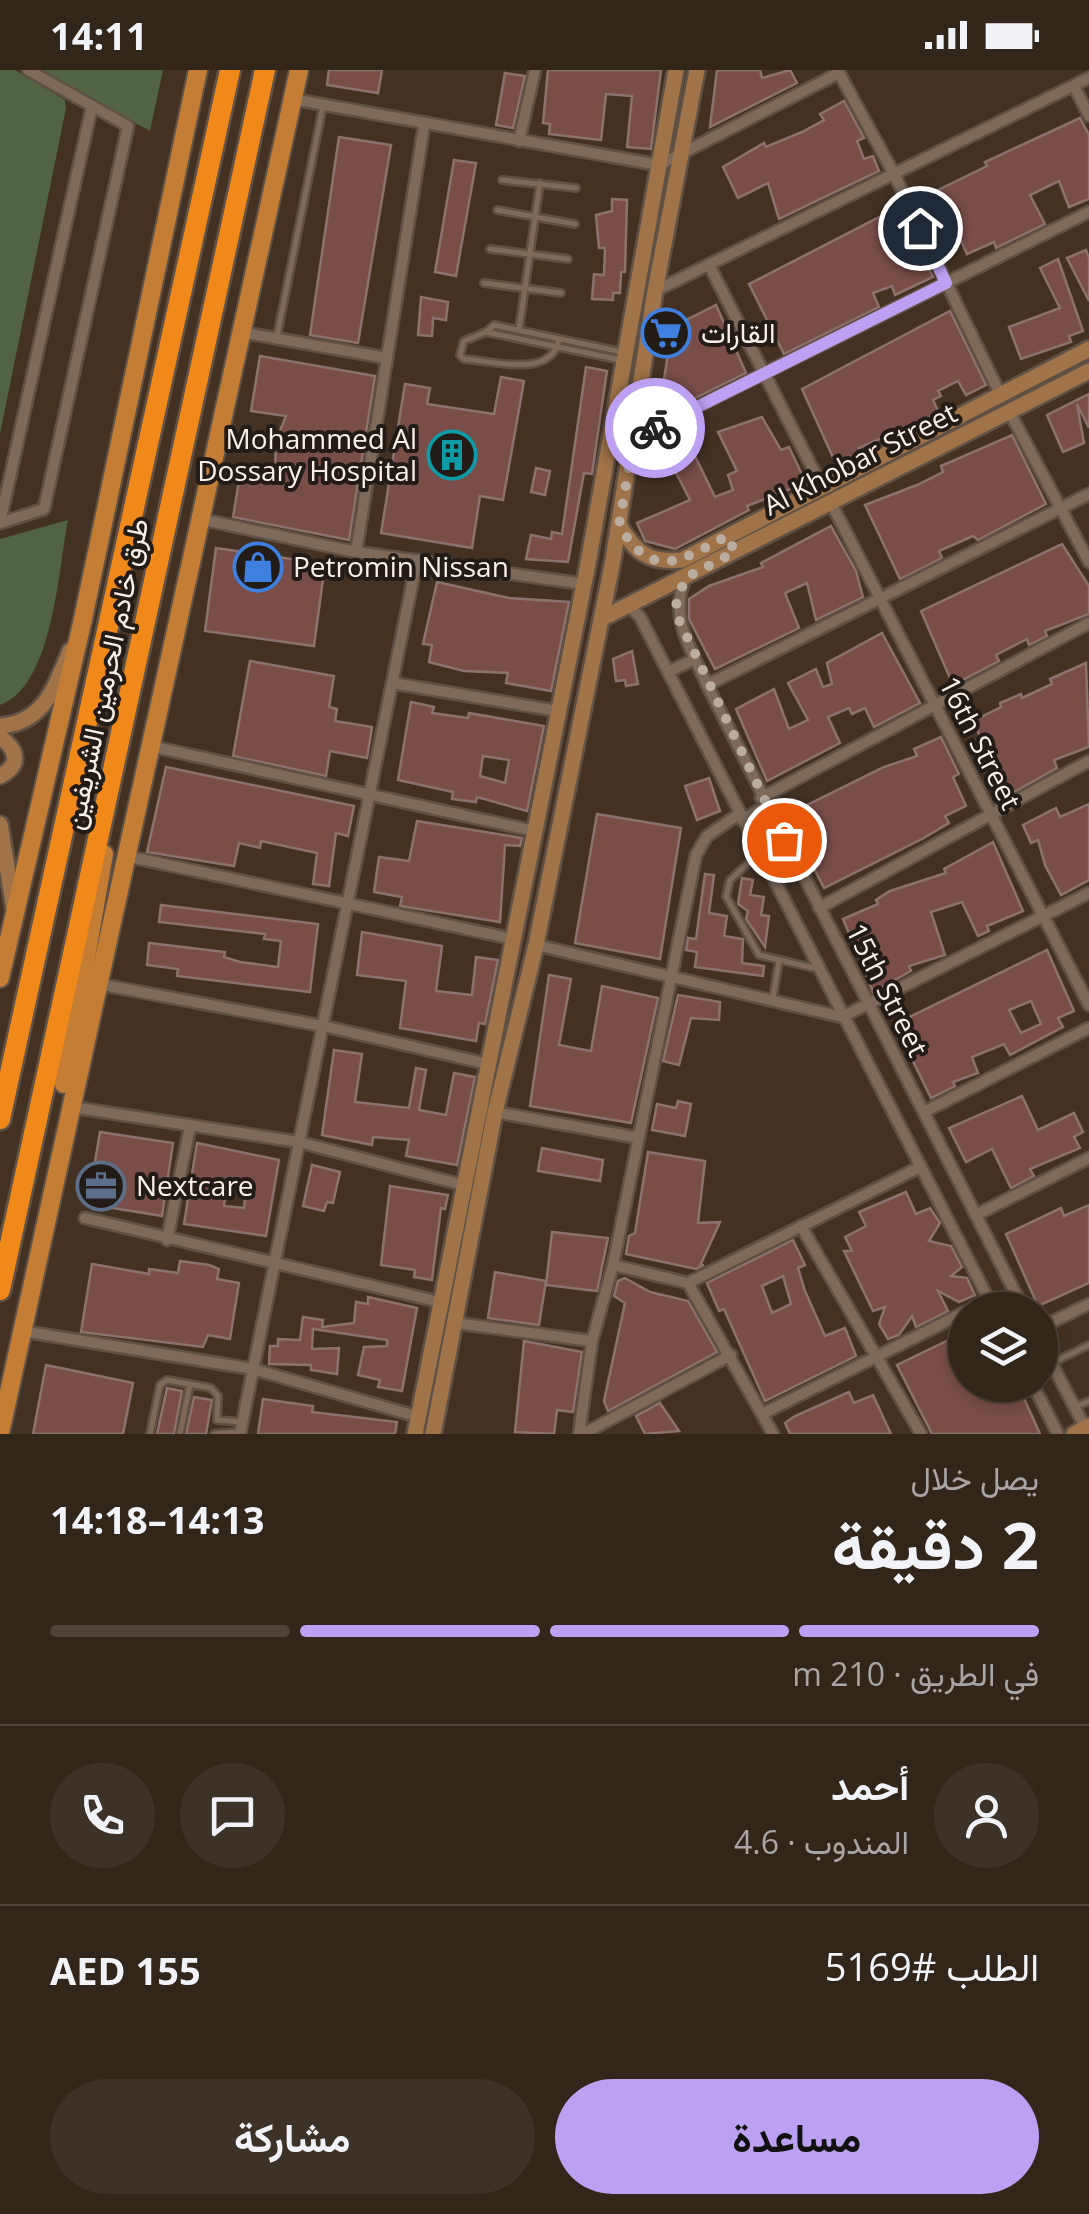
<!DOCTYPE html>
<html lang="ar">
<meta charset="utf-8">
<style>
:root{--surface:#32261b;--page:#3d3228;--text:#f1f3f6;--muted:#a8a5a3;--line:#4d433a;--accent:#bca0f2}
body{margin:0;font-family:"Open Sans",Vazirmatn,sans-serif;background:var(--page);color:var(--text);direction:rtl;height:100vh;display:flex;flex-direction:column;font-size:38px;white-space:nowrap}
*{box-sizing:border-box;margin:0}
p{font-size:32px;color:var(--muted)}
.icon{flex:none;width:55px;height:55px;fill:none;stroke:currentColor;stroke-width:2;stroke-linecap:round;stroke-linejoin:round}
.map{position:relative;height:1364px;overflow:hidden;direction:ltr}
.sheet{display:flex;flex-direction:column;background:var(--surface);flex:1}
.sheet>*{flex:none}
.tools{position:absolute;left:948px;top:1222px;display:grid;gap:20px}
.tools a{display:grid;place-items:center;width:110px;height:110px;border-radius:50%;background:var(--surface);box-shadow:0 5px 15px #0003,0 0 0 2px var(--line);font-size:50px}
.pin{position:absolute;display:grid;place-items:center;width:85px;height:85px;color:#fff;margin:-42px;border:5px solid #fff;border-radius:50%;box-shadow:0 2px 10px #0007}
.courier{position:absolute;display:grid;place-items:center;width:100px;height:100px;margin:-50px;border:8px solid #bca0f2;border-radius:50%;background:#fff;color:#222;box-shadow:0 2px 12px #0007}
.headline em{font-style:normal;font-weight:700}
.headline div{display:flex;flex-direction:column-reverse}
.headline{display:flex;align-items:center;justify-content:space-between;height:170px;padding:0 50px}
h1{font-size:65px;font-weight:700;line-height:75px}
.bar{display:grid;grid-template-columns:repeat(4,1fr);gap:15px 10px;align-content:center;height:120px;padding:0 50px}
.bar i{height:12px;border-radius:8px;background:var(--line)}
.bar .on{background:var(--accent)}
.bar p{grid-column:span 4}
.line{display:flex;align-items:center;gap:25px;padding:0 50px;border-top:2px solid var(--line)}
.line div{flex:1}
.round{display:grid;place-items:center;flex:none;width:105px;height:105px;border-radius:52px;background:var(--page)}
.button{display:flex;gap:20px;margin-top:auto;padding:20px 50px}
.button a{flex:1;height:115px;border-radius:60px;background:var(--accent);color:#111;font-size:40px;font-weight:700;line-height:115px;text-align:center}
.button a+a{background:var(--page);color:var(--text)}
.status{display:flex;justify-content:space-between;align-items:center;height:70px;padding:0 50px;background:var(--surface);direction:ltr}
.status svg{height:28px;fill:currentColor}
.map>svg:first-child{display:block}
</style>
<div class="status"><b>14:11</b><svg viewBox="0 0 49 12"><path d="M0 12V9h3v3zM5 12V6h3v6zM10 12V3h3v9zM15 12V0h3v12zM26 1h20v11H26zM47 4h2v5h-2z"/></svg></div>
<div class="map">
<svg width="1089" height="1364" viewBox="0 0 1089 1364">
<rect width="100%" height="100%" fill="#433224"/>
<g fill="#516245">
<polygon points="0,0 15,0 65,30 66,38 0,364"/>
<polygon points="34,0 163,0 150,61"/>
<path d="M68,450C58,501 53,616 0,635V469Z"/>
</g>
<g fill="#794e49" stroke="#8c726e" stroke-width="2.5" fill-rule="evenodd">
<polygon points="329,0 382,0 378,23 327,15"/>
<polygon points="548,0 661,0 651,79 627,77 632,26 606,24 601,70 549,64 550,54 543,53"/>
<polygon points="717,0 760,0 762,8 790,0 797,13 710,57"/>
<polygon points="505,3 525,6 513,58 496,55"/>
<polygon points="844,31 864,68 857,71 864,89 873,86 879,101 779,149 768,113 738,128 723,97 764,73 766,77 802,62 824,50 820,44"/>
<polygon points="1080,48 1089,65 1089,129 1069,137 1059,111 1030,125 1045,154 996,178 994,172 967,184 938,120 987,96 985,92"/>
<polygon points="339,67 391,75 358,273 310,265"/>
<polygon points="454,90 476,93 456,206 435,202"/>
<polygon points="612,129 627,130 625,202 621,202 620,223 613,223 613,230 592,229 594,204 604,205 605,178 599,178 596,145 612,141"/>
<polygon points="897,138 933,207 895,225 892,216 873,223 879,237 784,284 749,214"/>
<polygon points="1086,180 1089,188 1089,231 1067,188"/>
<polygon points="1058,189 1083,261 1069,266 1071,272 1021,289 1009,257 1060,238 1040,198"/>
<polygon points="421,227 448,232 446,250 433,248 432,266 418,265"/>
<polygon points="716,235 746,303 675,338 660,335 672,257"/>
<polygon points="950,241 986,315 966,325 958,311 938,321 941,326 933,330 939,343 859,378 861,382 836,394 802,319"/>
<polygon points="260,286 375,306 349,470 233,447 241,399 276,405 275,373 286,346 251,341"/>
<polygon points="586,297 607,301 592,404 584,403 568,492 526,489 531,465 551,469 552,462 562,464"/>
<polygon points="501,307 524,311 503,430 480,426 472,478 381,463 405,314 430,318 427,334 494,344"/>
<polygon points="1089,324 1089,358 1077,334 1084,373 1063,382 1047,345"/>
<polygon points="762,347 781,380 789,377 806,413 747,436 749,440 675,479 645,471 637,453 690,430 672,395 694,384 715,427 733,420 728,405 737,401 718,362"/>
<polygon points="1012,365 1046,434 978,470 973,466 939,481 942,488 900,509 865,435 917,415 943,402 941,396"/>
<polygon points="536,398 550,401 545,425 531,422"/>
<polygon points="831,456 856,501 863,527 816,550 807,513 785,523 799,558 715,599 689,549 689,529 709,516 763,497 761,493"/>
<polygon points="1062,474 1089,516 1089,544 1045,561 1047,566 1029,575 1027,569 996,585 999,591 953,615 921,541"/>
<polygon points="216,478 325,494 314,576 205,561"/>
<polygon points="437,512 509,528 569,532 551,621 506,613 508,603 464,601 429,592 432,575 423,574"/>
<polygon points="882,563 920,633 874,657 865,638 852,644 849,638 828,647 840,673 767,711 736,639 774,619 789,659 808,650 788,613 816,599 823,617 832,614 827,593"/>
<polygon points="632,581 638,614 626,616 625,610 616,611 613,589"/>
<polygon points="250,591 334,606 329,637 337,639 335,651 372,657 367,688 330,681 326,706 233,686"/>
<polygon points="1086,593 1089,677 1054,690 1057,698 1007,726 973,651 1001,637 1000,633 1021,624 1022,628 1052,614 1050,609"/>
<path d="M411,632L434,637L432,643L468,648L469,643L544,656L527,741L477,727L476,732L452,729L453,722L398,710ZM483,686L509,690L505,713L480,706Z"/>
<polygon points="941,667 959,704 953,707 966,736 945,746 949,753 922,769 824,818 787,745 884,697 917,686 914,679"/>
<polygon points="166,697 354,736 348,766 336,763 329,816 313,814 317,783 261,771 260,778 239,773 234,796 147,782"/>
<polygon points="709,708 720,741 697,750 685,716"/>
<polygon points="1089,734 1089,810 1061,825 1045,795 1038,770 1031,773 1023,755 1056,738 1060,747"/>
<polygon points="597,744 681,758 660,889 575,873"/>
<polygon points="417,751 522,768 520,776 505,775 500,852 400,836 402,827 374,822 379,787 409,791"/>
<polygon points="993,772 1023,841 987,856 989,861 978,866 962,832 931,842 945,885 909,896 911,901 873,922 843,849 878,834 876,830 890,821 946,803 944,799"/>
<polygon points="705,804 714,805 709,843 727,846 724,866 743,869 742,893 764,896 763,906 695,897 697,882 686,880 688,868 696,869"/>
<polygon points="742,808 753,810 750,825 764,827 761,845 769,846 765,877 746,849 748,841 738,834"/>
<polygon points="161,835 318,854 310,922 177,906 178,899 147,895 149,873 225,882 224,887 240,892 278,897 281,871 264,869 265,864 159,852"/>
<polygon points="362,862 442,876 436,921 472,925 476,887 498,890 485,954 479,953 476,971 400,958 406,911 357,905"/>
<path d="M1047,880L1074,941L1058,948L1063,957L1010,985L1004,974L972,987L978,1003L953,1012L955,1016L931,1028L895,954ZM1031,931L1041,954L1021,963L1009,940Z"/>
<polygon points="549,905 571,909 559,975 591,981 602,916 658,928 631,1053 530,1036"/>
<polygon points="678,925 720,932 719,950 691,948 679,995 663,991"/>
<polygon points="334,980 362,984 355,1032 409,1038 416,998 426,1000 419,1040 446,1045 454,1003 475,1007 457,1095 406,1086 409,1070 373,1067 372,1075 322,1065"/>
<polygon points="1022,1026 1038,1060 1074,1043 1083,1062 1074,1067 1080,1078 1030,1099 1034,1106 1011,1118 992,1079 966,1092 949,1058"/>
<polygon points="678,1031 691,1034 685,1066 652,1060 657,1034 676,1038"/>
<polygon points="100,1062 173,1073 162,1146 88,1134"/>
<path d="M197,1073L279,1090L266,1166L184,1154ZM227,1108L247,1112L244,1138L224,1136Z"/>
<polygon points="542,1078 603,1090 600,1111 538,1101"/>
<polygon points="648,1082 705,1091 698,1153 720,1152 700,1196 704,1195 696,1199 626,1184 629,1166 635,1163"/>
<polygon points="312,1095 340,1102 333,1133 327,1132 324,1141 303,1136"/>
<polygon points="390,1116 448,1125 445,1139 441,1138 432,1210 414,1207 415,1200 381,1195"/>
<polygon points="906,1122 916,1144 930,1138 940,1153 929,1171 951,1176 962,1197 951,1206 967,1208 975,1225 959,1232 938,1221 948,1241 916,1257 912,1246 899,1265 888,1269 879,1254 885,1237 873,1241 844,1181 852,1181 845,1167 866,1156 859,1142"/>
<polygon points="1089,1135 1089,1213 1038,1236 1006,1164 1061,1138 1064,1146"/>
<polygon points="552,1162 608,1168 597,1221 546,1215"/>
<path d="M793,1170L805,1195L798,1198L805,1221L825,1266L845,1258L856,1286L765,1331L724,1239L719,1241L707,1213ZM783,1206L791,1234L772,1243L762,1216Z"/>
<polygon points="180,1191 209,1195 219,1199 217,1209 239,1213 230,1269 208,1265 203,1277 81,1262 92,1194 149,1204 149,1199 178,1203"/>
<polygon points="495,1202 546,1211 539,1255 488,1248"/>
<polygon points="625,1208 650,1222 688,1231 717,1282 608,1341 604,1331 625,1233 614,1226 618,1211"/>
<polygon points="368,1227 417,1238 402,1321 378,1317 380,1310 358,1305 364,1277 387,1276 387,1270 313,1259 312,1279 339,1278 337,1304 311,1300 311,1295 269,1294 270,1276 278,1276 278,1269 300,1270 303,1247 323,1250 322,1257 354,1253 356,1232 368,1234"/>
<polygon points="965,1262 965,1315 1018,1315 1040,1364 932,1364 897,1295"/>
<polygon points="524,1271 582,1282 573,1342 557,1340 554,1364 515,1362"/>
<polygon points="46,1295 133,1313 123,1364 33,1364"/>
<polygon points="167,1318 182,1321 174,1364 157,1364"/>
<polygon points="849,1322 854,1333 873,1325 891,1364 790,1364 785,1353 795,1346"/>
<polygon points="194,1327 212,1330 206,1364 186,1364"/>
<polygon points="263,1329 313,1336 312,1342 397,1352 395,1364 258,1364"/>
<polygon points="660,1333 679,1361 645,1364 636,1346"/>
</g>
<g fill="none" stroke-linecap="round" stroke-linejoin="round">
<g stroke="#5f5145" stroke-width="10">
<g id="lane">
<polyline points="502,110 576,118"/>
<polyline points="497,140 575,154"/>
<polyline points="490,179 568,189"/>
<polyline points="484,213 561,223"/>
<polyline points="519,260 540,113"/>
<polyline points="486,262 494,255 622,282"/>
<polyline points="277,266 323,36"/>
<path d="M559,269C552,309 494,291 464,289L460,285L464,271L486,262L621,290"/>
<polyline points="759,783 730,810 726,826 759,885 818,899"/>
<polyline points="773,928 779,891"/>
<polyline points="1052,1293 1089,1275"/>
<polyline points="1077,1336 1089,1331"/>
<polyline points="150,1364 160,1315 167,1310 211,1318 218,1326 217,1350 242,1352"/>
<polyline points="180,1364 190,1314"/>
<polyline points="214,1364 237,1362"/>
</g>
</g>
<g stroke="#5f5145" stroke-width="15">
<g id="street">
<polyline points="838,1 894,104 1000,324"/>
<polyline points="1074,16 1089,46"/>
<polyline points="292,29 659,95 839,3"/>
<polyline points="519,71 535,0"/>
<polyline points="709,195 821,415"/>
<polyline points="655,221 1089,8"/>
<polyline points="240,262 387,288"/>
<polyline points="1009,341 1089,492"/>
<polyline points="634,368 1089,142"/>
<polyline points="831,433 1089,935"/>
<polyline points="200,449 356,482 584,514"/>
<polyline points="0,452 92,36"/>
<polyline points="0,453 44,439 128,56 28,0"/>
<polyline points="356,482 424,56"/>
<path d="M685,509C669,548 691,578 707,615L1024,1240"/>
<polyline points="629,536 640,547 994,1240"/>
<polyline points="668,602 695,589"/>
<polyline points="392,613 558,641"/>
<polyline points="707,615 1089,424"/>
<polyline points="150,676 534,761"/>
<polyline points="761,728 1089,553"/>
<polyline points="742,750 766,736"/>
<polyline points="126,786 513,869"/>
<polyline points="819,838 1089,691"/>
<polyline points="536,875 842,947 1089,823"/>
<polyline points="98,914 323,956 488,994"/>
<polyline points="71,1037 299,1072 463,1115"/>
<polyline points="495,1042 639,1068"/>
<polyline points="924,1042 1089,958"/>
<polyline points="976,1145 1089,1088"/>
<polyline points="85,1148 440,1232"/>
<polyline points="801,1156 921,1364"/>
<polyline points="167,1170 190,1057"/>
<polyline points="613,1195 688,1213 773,1364"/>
<polyline points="688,1213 920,1097"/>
<polyline points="455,1253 592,1271"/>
<polyline points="1040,1258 1089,1234"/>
<polyline points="22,1261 253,1299 419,1347"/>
<polyline points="1040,1271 1088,1363"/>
<polyline points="1033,1315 1058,1364"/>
<polyline points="762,1344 965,1242"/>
<polyline points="240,1364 417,490"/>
<polyline points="579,1364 592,1271 613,1195 696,785 707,766 739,744"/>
<polyline points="583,1364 731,1285"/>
</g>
</g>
<g stroke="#5f5145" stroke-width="20">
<g id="secondary">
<path d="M619,455C636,483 648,493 682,490L1089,279"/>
<polyline points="601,549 1089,301"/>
<path d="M0,656C44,653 55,617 70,581"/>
<path d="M0,667C18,680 21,695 0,706"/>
<polyline points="0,754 14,839"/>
<polyline points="415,1364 587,499 676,0"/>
<polyline points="433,1364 495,1042 536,875 613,490 655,221 697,0"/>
<polyline points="1074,1364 1089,1356"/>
</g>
</g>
<g stroke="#5f5145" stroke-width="22">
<g id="primary">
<polyline points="0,908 83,549 198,0"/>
<polyline points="64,1014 104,784"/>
<polyline points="0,1363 299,0"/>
</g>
</g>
<g stroke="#5f5145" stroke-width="25">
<g id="highway">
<polyline points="0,1049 230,0"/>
<polyline points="0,1220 265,0"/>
</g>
</g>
<use href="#lane" stroke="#7d6a5b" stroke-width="5"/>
<use href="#street" stroke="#7d6a5b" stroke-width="10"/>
<use href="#secondary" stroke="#a07348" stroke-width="15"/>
<use href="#primary" stroke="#c37d34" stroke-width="18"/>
<use href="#highway" stroke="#f1891a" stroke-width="20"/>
</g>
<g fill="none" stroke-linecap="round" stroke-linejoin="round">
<path stroke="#baada2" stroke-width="10" stroke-dasharray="0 18" d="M655,358L634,368L619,455C652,511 679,492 727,466L735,482L685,508L676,535L678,548L784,770"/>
<polyline stroke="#bca0f2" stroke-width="12" points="655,358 946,213 920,158"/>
</g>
<defs>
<g id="supermarket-ring" transform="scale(2.5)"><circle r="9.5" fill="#231c16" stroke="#3f7fe0" stroke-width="1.5"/><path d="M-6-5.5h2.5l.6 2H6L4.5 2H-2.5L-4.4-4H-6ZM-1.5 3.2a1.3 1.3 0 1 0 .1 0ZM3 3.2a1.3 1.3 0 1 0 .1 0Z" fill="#3f7fe0"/></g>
<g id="building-ring" transform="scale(2.5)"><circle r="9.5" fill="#231c16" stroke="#0f9aa8" stroke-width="1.5"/><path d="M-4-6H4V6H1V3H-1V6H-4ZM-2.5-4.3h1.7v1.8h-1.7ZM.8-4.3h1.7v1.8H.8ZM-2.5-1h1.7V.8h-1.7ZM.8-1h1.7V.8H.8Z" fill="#0f9aa8"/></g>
<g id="shop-ring" transform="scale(2.5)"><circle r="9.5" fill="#231c16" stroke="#3f7fe0" stroke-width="1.5"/><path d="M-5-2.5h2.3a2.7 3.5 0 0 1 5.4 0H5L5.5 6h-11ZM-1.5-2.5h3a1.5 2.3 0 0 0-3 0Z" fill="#3f7fe0"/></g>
<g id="office-ring" transform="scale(2.5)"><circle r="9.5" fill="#231c16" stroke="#5c6f8a" stroke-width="1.5"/><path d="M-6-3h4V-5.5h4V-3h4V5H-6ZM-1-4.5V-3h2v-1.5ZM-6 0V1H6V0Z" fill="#5c6f8a"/></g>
</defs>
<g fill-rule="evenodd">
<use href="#supermarket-ring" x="666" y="263"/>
<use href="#building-ring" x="452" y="385"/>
<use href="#shop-ring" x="258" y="497"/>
<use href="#office-ring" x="101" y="1116"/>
</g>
<g text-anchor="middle" stroke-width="8" stroke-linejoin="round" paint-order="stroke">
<g font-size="28" fill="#faefe6" stroke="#231c16" text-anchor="start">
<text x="701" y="273">القارات</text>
<text x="417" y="379" text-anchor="end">Mohammed Al<tspan x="417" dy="32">Dossary Hospital</tspan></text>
<text x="293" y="507">Petromin Nissan</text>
<text x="136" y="1126">Nextcare</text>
</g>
<g font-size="28" fill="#faefe6" stroke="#231c16">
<text transform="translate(860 389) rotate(-27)" y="10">Al Khobar Street</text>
<text transform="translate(106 604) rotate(-78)" y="10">طرق خادم الحرمين الشريفين</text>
<text transform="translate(980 673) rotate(63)" y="10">16th Street</text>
<text transform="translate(887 920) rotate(63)" y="10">15th Street</text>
</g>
</g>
</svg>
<div class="tools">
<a><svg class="icon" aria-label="layers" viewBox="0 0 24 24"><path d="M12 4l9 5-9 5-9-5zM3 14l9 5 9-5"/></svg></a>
</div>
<div class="pin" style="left:784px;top:770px;background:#ea580c"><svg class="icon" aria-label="bag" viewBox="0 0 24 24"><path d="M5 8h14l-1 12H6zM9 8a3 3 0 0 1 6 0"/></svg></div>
<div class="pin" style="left:920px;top:158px;background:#1f2937"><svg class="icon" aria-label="home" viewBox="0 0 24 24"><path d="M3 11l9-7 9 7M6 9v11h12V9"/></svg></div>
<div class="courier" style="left:655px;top:358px"><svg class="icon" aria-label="bike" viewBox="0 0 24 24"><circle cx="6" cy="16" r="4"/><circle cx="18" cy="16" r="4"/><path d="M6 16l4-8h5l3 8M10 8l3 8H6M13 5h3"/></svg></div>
</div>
<section class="sheet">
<div class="headline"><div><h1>2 دقيقة</h1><p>يصل خلال</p></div><em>14:13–14:18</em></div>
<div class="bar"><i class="on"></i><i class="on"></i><i class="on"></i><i></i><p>في الطريق · 210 m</p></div>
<div class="line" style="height:180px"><a class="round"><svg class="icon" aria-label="person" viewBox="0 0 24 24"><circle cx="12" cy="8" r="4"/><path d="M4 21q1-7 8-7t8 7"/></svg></a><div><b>أحمد</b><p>المندوب · 4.6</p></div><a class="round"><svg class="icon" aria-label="chat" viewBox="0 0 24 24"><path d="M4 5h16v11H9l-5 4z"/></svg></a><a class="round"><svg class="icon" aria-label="phone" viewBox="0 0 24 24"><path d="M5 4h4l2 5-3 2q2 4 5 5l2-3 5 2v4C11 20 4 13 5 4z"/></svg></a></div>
<div class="line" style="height:130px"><div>الطلب #5169</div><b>AED 155</b></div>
<div class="button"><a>مساعدة</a><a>مشاركة</a></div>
</section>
